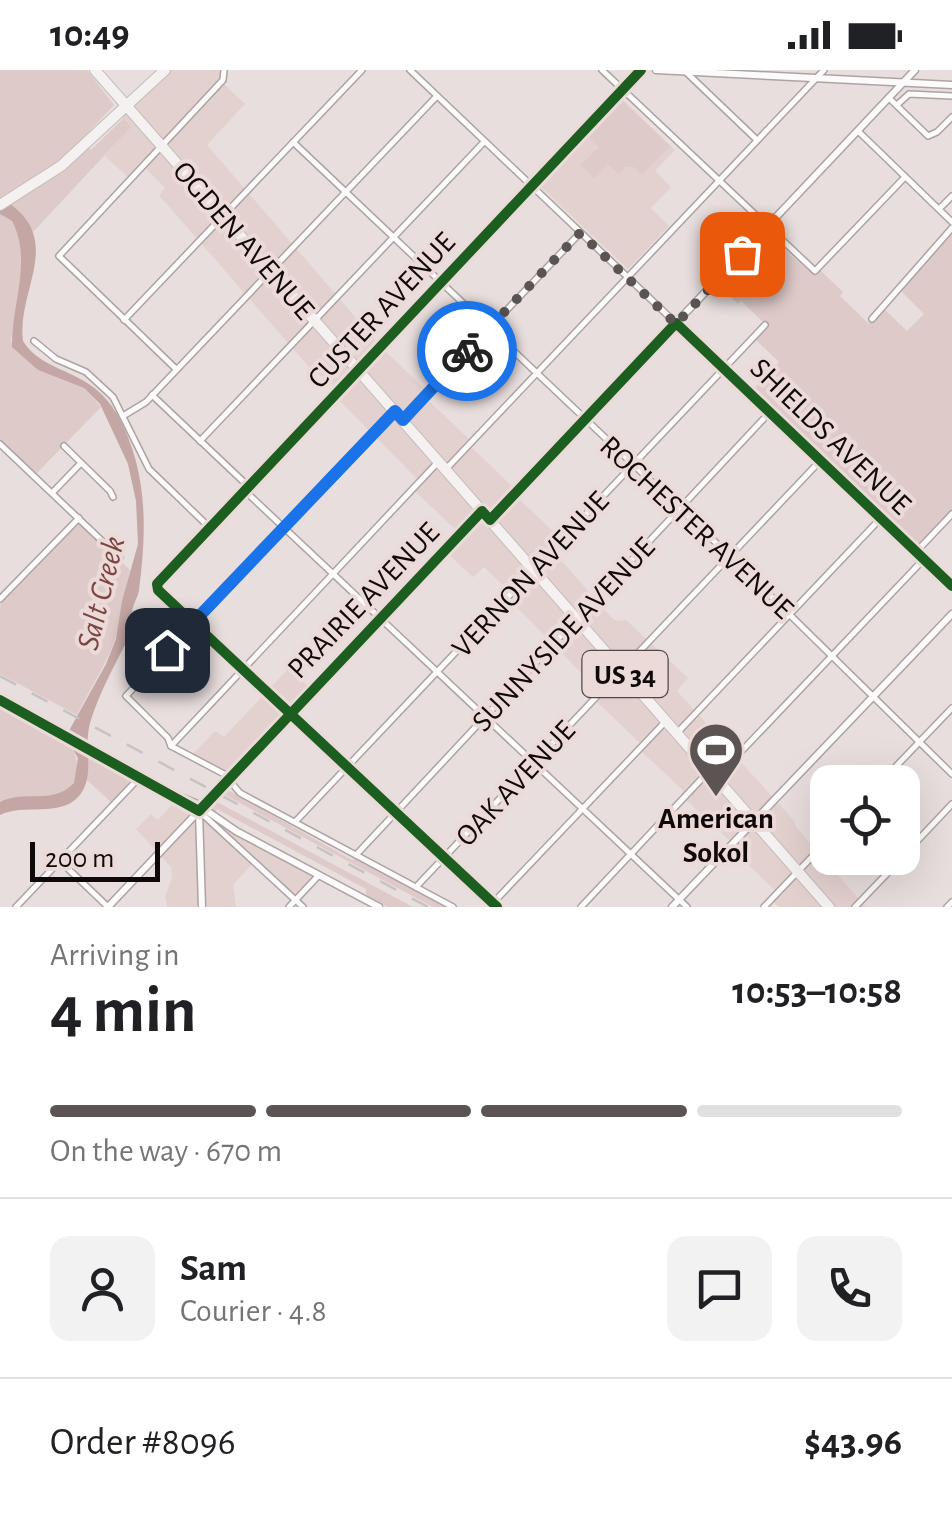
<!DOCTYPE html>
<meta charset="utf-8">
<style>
:root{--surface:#fff;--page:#f2f2f2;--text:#202124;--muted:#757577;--line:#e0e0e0;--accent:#5b5453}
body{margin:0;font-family:"Alegreya Sans",sans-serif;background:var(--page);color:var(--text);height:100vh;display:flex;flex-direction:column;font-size:38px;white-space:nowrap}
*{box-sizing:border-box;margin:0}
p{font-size:32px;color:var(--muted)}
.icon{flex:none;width:55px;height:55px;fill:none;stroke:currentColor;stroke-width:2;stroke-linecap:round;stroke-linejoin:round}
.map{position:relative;height:837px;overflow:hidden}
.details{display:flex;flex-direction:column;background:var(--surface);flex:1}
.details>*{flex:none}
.buttons{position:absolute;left:810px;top:695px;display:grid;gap:20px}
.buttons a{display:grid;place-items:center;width:110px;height:110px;border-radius:20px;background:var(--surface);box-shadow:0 10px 40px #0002;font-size:50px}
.scale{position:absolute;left:30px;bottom:25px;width:130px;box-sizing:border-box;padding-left:10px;border:5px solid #0f0a09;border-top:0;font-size:28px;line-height:35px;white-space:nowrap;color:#0f0a09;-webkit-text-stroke:8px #ecdad9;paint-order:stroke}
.pin{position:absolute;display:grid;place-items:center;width:85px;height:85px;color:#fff;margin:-42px;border-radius:20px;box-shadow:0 5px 15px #0006}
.courier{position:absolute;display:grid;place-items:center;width:100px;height:100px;margin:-50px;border:8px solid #1a73e8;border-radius:50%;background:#fff;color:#222;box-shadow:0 2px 12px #0007}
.headline em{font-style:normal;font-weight:700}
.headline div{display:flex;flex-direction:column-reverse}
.headline{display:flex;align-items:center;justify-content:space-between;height:170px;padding:0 50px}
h1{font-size:65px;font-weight:700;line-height:75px}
.bar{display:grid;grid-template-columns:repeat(4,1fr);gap:15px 10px;align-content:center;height:120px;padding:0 50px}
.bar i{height:12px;border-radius:8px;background:var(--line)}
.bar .current{background:var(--accent)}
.bar p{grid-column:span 4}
.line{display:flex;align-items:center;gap:25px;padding:0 50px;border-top:2px solid var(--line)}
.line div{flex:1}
.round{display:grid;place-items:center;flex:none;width:105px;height:105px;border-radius:20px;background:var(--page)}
.status{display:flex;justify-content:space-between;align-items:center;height:70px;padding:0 50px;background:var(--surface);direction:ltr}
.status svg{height:28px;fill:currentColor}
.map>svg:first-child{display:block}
</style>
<div class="status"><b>10:49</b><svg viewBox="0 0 49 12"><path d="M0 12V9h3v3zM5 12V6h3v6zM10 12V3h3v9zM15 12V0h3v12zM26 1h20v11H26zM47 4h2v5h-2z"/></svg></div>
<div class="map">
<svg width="952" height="837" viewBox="0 0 952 837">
<rect width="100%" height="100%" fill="#e8dedd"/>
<g fill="#e3d1cf">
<polygon points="166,0 224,0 222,12 245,34 207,75 381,277 428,322 425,327 472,372 469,375 517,421 515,425 562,470 553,481 612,548 617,551 626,550 688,608 677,621 795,752 796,757 866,837 779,837 771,830 777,822 729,777 732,773 684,728 687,724 639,679 642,675 594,629 600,622 508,528 511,523 484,497 473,507 445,481 460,464 413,419 419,411 332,323 336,317 309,297 165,132 159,126 165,118 143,96 130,109 105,86 130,57 119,45"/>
<polygon points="623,30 675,80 655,101 671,117 651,138 669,156 628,199 541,117"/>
<polygon points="289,598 311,619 229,706 192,685 215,661 224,667"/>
<polygon points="177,729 318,805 294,830 253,793 233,815 236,837 167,837 165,826 172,808 171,797 136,759 151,744 158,750"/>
</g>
<g fill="#decac8">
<path d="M0,0H87L114,35L81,70L91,80L123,49L131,57L32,163C27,146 15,136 0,127Z"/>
<polygon points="623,32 670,76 642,105 634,97 625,97 619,104 608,94 594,108 581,95 599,77 589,67"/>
<path d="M0,144L12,151C26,178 22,210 18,240C16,251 11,259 11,272L38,300L84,318L101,337L36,404L0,370Z"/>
<polygon points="952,162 952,440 918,475 914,475 752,321 779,292 756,270 767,256 741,231 738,234 718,215 767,164 809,201 821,201 843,222 840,226 868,253 883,238 907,261 924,244 900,220"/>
<path d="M81,453L130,500C125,521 124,544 117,564C107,594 90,618 77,645L0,604V539L1,533L76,454Z"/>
<path d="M0,633C27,648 80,663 77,699C77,711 72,718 61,723C42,731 19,725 0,732Z"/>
<polygon points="86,679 95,689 131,709 112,733 87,710"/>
<polygon points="228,720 352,790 356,788 449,837 433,837 223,724"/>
<polygon points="217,732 413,837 388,837 367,827 366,819 217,739 214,744 211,742"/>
</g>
<path fill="#c4a7a5" d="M0,127C69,168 16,218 23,271C44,305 90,297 117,344C148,400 147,459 139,520C138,527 133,534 132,541C130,551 132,562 127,571C114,596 98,626 90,653C83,678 96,706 79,726C60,748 23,733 0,745V732C24,719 52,736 74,713L78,688L69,673L70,659L106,594L116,569L122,531L138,474L136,431L128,394L100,334L84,318L38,300L12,277C11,234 33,192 12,151L0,144Z"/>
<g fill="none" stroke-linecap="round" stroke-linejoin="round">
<g stroke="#aca4a3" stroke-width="8">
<g id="minor">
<polyline points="410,0 952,516"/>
<polyline points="602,0 815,201 905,107"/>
<polyline points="687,3 757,70"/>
<polyline points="889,28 928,66 937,62 952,47"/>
<polyline points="898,34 909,24 952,26"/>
<polyline points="858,61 952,152"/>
<polyline points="293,72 730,486 952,704"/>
<polyline points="939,139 952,126"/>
<polyline points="872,249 952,158"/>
<polyline points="124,250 362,0"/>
<polyline points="34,271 56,289 86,302 113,327 149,399 209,457"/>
<polyline points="176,299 59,186 223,10 224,0"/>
<polyline points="152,325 248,416"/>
<polyline points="393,343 126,626 168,668 171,676 224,704 240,723 453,837"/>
<polyline points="123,346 146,332 437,26"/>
<polyline points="403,349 580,163"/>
<polyline points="200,371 484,72"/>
<polyline points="0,374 120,488"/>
<polyline points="64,376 110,421 113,427"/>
<polyline points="446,399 824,0"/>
<polyline points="245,421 687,837"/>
<polyline points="52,423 81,393"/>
<polyline points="916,482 952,444"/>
<polyline points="0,529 79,448"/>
<polyline points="677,663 881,448"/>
<polyline points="171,676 439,391"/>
<polyline points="716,708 924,489"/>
<polyline points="881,712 952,638"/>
<polyline points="199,741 303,837"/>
<polyline points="295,752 765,255"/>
<polyline points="356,785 770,342"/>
<polyline points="902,787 952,734"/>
<polyline points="60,791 108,837"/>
<polyline points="416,817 820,391"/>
<polyline points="493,833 666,651"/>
<polyline points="16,837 139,708"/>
<polyline points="289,837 319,805"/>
<polyline points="497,837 158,520 157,514 641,0"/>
<polyline points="581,837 709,701"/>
<polyline points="764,837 828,770"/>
<polyline points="855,837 902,788"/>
<polyline points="947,837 952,832"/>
</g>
</g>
<g stroke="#aca4a3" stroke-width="9">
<g id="tertiary">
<polyline points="656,0 952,15"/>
<polyline points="490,450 915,0"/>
<polyline points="0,630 160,719"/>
<polyline points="157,717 197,734 236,761 379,837"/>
<polyline points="176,728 199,741"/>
<polyline points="199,742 202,837"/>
<polyline points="108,837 482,442"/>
<polyline points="672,837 952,544"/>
</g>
</g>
<g stroke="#c2bdbd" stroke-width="12">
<g id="primary">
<polyline points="95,0 829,837"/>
<polyline points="0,135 61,96 165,0"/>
</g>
</g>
<use href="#minor" stroke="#fcfafa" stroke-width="5"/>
<use href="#tertiary" stroke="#fcfafa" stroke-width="6"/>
<use href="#primary" stroke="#f6f1f1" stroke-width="10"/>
<polyline stroke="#c6c3c3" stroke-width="2.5" stroke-dasharray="18 18" stroke-linecap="butt" points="0,606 428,837"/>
<g stroke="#ecdad9" stroke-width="16">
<g id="cycleway">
<polyline points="0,630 199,741 482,441 490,450 676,253 952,516"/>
<polyline points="497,837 158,520 157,514 641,0"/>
</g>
</g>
<use href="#cycleway" stroke="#1b5e20" stroke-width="10"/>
</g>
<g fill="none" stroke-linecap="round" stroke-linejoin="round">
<polyline stroke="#5b5453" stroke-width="10" stroke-dasharray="0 18" points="467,281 580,163 676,254 742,184"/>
<polyline stroke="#1a73e8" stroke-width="12" points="167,580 395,341 403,350 467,281"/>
</g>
<defs>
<g id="stadium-pin" transform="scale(2.875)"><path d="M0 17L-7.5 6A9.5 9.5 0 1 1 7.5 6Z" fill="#5b5453" stroke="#ecdad9"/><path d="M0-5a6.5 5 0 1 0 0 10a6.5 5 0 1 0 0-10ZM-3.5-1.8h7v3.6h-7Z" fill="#fff"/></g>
</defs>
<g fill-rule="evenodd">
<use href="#stadium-pin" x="716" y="680"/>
</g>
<g text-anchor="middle" stroke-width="8" stroke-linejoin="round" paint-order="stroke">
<rect fill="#ecdad9" stroke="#514847" stroke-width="2.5" x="582.5" y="581" width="85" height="46" rx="8"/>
<g font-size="28" font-weight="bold" fill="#0f0a09">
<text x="625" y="614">US 34</text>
</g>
<g font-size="30" fill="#0f0a09" stroke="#ecdad9">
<text transform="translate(244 170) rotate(49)" y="10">OGDEN AVENUE</text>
<text transform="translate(381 240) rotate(-47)" y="10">CUSTER AVENUE</text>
<text transform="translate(831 366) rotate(44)" y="10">SHIELDS AVENUE</text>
<text transform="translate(697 457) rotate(43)" y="10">ROCHESTER AVENUE</text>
<text transform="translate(530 504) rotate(-47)" y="10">VERNON AVENUE</text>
<text transform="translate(363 530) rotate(-46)" y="10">PRAIRIE AVENUE</text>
<text transform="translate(563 564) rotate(-47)" y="10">SUNNYSIDE AVENUE</text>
<text transform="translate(515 713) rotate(-47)" y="10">OAK AVENUE</text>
</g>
<g font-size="30" font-weight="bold" fill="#0f0a09" stroke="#ecdad9">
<text x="716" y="758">American<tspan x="716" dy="34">Sokol</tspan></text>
</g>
<g font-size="32" font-style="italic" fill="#7b4542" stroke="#ecdad9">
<text transform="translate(100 523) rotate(-76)" y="11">Salt Creek</text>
</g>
</g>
</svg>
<div class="buttons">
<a><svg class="icon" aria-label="locate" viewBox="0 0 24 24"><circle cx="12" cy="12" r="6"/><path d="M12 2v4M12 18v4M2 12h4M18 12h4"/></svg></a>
</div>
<div class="scale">200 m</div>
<div class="pin" style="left:742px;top:184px;background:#ea580c"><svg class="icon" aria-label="bag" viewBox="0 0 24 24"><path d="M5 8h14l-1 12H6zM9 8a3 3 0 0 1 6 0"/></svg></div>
<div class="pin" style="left:167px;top:580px;background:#1f2937"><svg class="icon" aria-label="home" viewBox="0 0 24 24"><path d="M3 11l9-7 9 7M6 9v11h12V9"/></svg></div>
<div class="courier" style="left:467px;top:281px"><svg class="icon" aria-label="bike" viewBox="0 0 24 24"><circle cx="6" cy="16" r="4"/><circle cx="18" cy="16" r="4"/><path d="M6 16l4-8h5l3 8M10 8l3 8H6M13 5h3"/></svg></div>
</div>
<section class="details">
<div class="headline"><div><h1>4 min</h1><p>Arriving in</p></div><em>10:53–10:58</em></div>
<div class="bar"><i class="current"></i><i class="current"></i><i class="current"></i><i></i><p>On the way · 670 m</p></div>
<div class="line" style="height:180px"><a class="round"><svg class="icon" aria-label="person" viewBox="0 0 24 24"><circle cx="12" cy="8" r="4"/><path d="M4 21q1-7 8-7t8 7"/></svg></a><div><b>Sam</b><p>Courier · 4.8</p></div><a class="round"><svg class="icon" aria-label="chat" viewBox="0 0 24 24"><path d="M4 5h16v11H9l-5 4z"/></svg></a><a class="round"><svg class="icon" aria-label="phone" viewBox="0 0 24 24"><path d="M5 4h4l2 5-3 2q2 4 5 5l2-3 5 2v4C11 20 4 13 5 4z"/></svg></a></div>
<div class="line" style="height:130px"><div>Order #8096</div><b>$43.96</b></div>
</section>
